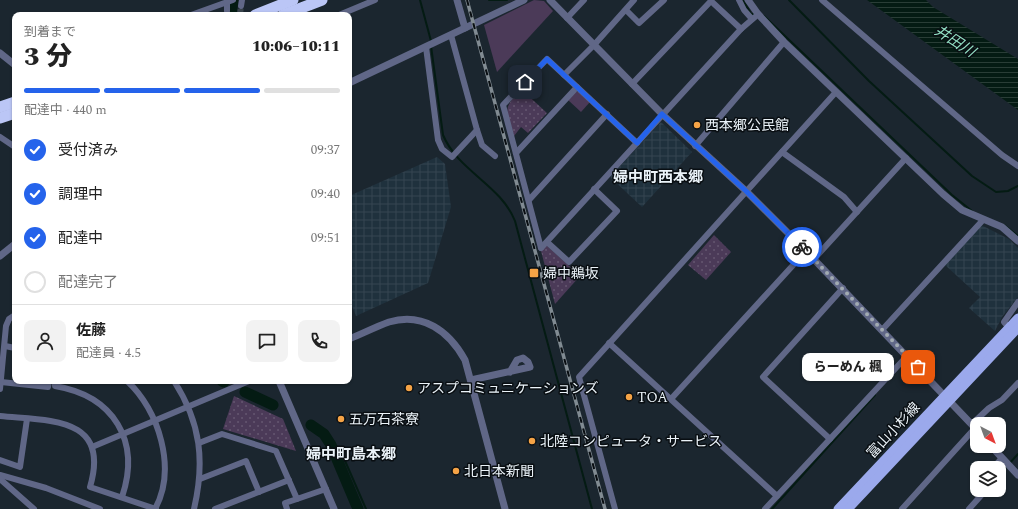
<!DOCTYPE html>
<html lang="ja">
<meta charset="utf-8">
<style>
:root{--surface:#fff;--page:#f2f2f2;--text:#222;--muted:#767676;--line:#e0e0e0;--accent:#2563eb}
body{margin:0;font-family:Spectral,"Noto Sans JP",serif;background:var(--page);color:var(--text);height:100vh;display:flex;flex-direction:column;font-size:15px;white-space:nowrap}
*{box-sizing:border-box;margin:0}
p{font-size:13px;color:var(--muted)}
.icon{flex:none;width:22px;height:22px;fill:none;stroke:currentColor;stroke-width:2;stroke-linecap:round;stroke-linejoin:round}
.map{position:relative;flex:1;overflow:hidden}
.sheet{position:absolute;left:12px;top:12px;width:340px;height:372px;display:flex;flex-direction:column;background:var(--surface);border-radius:8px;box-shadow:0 1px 3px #0004}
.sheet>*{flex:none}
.needle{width:26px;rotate:139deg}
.controls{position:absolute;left:970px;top:417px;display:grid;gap:8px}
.controls a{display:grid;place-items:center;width:36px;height:36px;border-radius:8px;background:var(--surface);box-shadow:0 1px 3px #0004;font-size:20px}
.pin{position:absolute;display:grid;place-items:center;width:34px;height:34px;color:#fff;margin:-17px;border-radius:8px;box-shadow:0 2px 6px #0006}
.courier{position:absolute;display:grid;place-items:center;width:40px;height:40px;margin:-20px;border:3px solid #2563eb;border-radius:50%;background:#fff;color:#222;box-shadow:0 1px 5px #0007}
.bubble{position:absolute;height:28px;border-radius:8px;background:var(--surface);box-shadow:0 1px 3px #0004;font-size:13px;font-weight:800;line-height:28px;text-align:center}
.head em{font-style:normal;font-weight:800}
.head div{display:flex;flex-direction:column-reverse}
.head{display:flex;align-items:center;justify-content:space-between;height:68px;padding:0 12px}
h1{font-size:26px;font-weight:800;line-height:30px}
.bar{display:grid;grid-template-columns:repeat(4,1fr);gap:6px 4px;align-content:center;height:48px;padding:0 12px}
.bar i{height:5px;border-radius:3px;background:var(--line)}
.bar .active{background:var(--accent)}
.bar p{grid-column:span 4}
.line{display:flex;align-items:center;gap:10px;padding:0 12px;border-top:1px solid var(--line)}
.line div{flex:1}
.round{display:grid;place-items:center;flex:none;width:42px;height:42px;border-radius:8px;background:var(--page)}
ol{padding:0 12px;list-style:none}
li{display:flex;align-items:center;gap:12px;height:44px}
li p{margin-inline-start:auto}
li .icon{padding:4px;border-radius:50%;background:var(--accent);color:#fff;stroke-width:4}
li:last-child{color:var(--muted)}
li i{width:22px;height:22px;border:2px solid var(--line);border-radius:50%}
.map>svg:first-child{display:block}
</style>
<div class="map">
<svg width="1018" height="509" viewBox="0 0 1018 509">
<defs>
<pattern id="industrial-grid" width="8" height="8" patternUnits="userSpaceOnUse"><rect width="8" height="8" fill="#1f313d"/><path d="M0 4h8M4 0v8" fill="none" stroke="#354550"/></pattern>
<pattern id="park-dots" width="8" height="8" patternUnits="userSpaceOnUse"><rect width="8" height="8" fill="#4b3a58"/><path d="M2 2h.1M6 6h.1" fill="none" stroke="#655771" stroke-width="1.8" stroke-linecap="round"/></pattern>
<pattern id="water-rules" width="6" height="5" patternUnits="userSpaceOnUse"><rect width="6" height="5" fill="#041b13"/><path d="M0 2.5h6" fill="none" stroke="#293d36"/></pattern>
</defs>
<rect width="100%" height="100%" fill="#1b262f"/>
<g fill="url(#industrial-grid)">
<polygon points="661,122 692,152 642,207 610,177"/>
<polygon points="437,157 445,164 451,207 428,283 356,316 349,299 349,196"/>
<polygon points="981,225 1009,239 1018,248 1018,297 1002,317 995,331 969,308 980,297 945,265"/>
</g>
<g fill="#4b3a58">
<polygon points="534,0 544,1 553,11 497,72 484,25"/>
<polygon points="575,92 579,92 590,102 581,112 568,100"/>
</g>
<g fill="url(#park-dots)">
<path d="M521,89L547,113L528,133L521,127L514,136C507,109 501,111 521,89Z"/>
<polygon points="714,235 731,252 706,280 688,265"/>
<polygon points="546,245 580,276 555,304 541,251"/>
<polygon points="234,396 283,419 296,451 223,429"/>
</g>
<polygon fill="url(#water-rules)" points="867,0 926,0 933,7 1018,59 1018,110"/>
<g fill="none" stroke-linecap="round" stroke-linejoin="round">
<g stroke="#041b13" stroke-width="2">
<polyline points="420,0 431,41"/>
<polyline points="489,0 507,0"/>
<polyline points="743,0 751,14 756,14"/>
<polyline points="789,0 869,81 972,176 996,192 1008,191 1018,186"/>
<polyline points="764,16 952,195 972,211"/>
<path d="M431,46L443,135C458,171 501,185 515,221L592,509"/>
<polyline points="1004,225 1018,236"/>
<polyline points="332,448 339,447 366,509"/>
<polyline points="999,475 1018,454"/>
<polyline points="772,509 875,395"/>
</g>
<g stroke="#041b13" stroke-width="11">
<polyline points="231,15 233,0"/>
<polyline points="222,381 224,382"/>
<polyline points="245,392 273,405"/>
<polyline points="311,425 324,434 331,445 358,509"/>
</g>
<polyline stroke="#3a454d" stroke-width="6" stroke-dasharray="6 3" stroke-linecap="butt" points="240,15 241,6"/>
<g stroke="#606787" stroke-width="6">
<polyline points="227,0 227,11"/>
<polyline points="739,0 744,10 752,19"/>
<polyline points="822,0 1002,155 1018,166"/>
<polyline points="241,6 242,0"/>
<polyline points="626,10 639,23 664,0"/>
<polyline points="191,15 233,0"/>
<polyline points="339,15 375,0"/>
<polyline points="567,18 584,0"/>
<polyline points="741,29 755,17"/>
<polyline points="451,35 477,130 482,145 495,156"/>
<polyline points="426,47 438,140 442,149 452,157 477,130"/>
<polyline points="564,75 594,45 634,0"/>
<polyline points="0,137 15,147"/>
<polyline points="695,146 784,42"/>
<polyline points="782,152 844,197 857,212"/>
<polyline points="516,153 577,87"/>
<polyline points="529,200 607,114"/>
<polyline points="547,242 569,262 617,211 594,189"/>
<polyline points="541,248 741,29 711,1 632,84"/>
<polyline points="541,248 503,105 547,59 637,143"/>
<polyline points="814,259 906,158"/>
<polyline points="1009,328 1004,322 1018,302"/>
<polyline points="882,330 983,220"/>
<polyline points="609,343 777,496"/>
<polyline points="5,346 15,348"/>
<path d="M55,381V386C114,396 141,441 122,497"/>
<path d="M127,381C159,410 177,469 155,509"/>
<path d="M174,381C201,423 205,462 194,509"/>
<polyline points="1,382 48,387 49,381"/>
<polyline points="0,389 6,326 9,319 15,315"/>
<polyline points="671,399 806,251"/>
<path d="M0,416C49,421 111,416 90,487L156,509"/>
<polyline points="972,424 989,408 1002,400 1018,383"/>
<polyline points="830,439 763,377 843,288"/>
<polyline points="199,443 222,434 276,451 297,499 326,489"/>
<polyline points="92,447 249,381"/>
<polyline points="0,460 20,467 27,419"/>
<polyline points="993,468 1002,458"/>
<polyline points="0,475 46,488 100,509"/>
<polyline points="0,479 34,509"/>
<polyline points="200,479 246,461 259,492"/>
<polyline points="215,509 289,480"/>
<polyline points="287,509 285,503 297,499"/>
<polyline points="615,509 579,377 836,92"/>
<polyline points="765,509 907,356"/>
<polyline points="902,509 975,428"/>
<polyline points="969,509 986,490"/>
</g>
<g stroke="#606787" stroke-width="7">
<polyline points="457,0 465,28"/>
<polyline points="550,0 662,114 746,191 806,251 977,430"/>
<polyline points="748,0 758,14 784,42 943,194 962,210 1002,227 1018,241"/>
<polyline points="0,53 15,65"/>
<polyline points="349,83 524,0"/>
<polyline points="0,256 15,244"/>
<path d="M349,339C362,334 375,327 389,322C423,312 449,331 465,360L505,509"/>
<polyline points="471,380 530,367 528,362 523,358 517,360 510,372"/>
<polyline points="279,381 334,509"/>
<polyline points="991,446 1018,475"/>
</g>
<g stroke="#9ba9ec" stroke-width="9">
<polyline points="838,509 1018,318"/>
<polyline points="848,509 1018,328"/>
</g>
<g stroke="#bbc6f6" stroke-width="11">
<polyline points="255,15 293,0"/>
<polyline points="283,15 322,0"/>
<polyline points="0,107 15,102"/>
<polyline points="0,118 15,113"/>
</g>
<g stroke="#818b92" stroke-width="3.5">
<polyline id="rail" points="467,0 605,509"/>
</g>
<use href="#rail" stroke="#090e12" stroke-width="2" stroke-dasharray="6" stroke-linecap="butt"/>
</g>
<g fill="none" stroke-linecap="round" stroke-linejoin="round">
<polyline stroke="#a2abb2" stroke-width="4" stroke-dasharray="0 7.2" points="802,247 918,367"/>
<polyline stroke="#2563eb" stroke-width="5" points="525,82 547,59 637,143 662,114 746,191 802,247"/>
</g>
<g fill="#f5a346" stroke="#090e12" stroke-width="1.5">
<circle cx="697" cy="125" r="4"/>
<rect x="529" y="268" width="10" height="10" rx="2"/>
<circle cx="409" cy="388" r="4"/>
<circle cx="629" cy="397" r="4"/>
<circle cx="341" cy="419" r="4"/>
<circle cx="532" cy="441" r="4"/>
<circle cx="456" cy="471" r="4"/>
</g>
<g text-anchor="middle" stroke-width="3" stroke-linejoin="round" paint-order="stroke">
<g font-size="14" fill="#ebf3f9" stroke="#090e12" text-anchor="start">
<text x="705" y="130">西本郷公民館</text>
<text x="543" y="278">婦中鵜坂</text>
<text x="417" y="393">アスプコミュニケーションズ</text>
<text x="637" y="402">TOA</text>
<text x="349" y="424">五万石茶寮</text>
<text x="540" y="446">北陸コンピュータ・サービス</text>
<text x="464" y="476">北日本新聞</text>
</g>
<g font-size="14" fill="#ebf3f9" stroke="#090e12">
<text transform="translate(893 430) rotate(-47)" y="5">富山小杉線</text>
</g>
<g font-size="15" font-style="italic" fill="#91dec3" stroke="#090e12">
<text transform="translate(955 41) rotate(33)" y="5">井田川</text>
</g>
<g font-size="15" font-weight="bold" fill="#ebf3f9" stroke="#090e12">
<text x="658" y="182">婦中町西本郷</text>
<text x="351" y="459">婦中町島本郷</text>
</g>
</g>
</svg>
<div class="controls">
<a><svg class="needle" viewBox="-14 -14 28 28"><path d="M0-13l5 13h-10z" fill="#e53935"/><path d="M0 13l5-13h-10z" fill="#767676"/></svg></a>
<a><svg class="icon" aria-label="layers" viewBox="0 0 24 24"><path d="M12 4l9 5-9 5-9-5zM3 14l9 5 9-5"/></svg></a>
</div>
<div class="pin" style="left:918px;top:367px;background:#ea580c"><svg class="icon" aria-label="bag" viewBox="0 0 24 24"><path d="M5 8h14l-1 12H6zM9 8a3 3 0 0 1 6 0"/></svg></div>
<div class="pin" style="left:525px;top:82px;background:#1f2937"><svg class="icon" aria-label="home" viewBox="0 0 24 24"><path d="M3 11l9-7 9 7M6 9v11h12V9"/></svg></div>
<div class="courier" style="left:802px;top:247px"><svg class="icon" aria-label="bike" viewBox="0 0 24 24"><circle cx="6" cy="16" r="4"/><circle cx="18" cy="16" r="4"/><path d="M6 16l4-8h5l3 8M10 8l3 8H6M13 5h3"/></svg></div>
<div class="bubble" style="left:802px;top:353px;width:92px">らーめん 楓</div>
<section class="sheet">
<div class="head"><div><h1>3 分</h1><p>到着まで</p></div><em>10:06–10:11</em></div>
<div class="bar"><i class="active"></i><i class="active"></i><i class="active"></i><i></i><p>配達中 · 440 m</p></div>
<ol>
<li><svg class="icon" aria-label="check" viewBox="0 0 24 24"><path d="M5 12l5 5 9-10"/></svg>受付済み<p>09:37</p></li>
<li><svg class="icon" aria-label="check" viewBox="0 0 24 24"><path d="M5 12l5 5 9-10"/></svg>調理中<p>09:40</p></li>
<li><svg class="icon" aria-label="check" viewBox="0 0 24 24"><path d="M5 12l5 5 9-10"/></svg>配達中<p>09:51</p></li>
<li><i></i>配達完了</li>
</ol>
<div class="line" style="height:72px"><a class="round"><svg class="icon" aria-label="person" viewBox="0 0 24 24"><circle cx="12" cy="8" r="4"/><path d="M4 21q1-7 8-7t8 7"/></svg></a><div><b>佐藤</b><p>配達員 · 4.5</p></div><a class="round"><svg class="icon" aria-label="chat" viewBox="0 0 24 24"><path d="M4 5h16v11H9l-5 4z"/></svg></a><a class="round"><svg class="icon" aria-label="phone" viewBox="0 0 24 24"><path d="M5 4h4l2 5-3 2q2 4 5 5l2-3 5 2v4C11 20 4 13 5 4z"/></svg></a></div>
</section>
</div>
